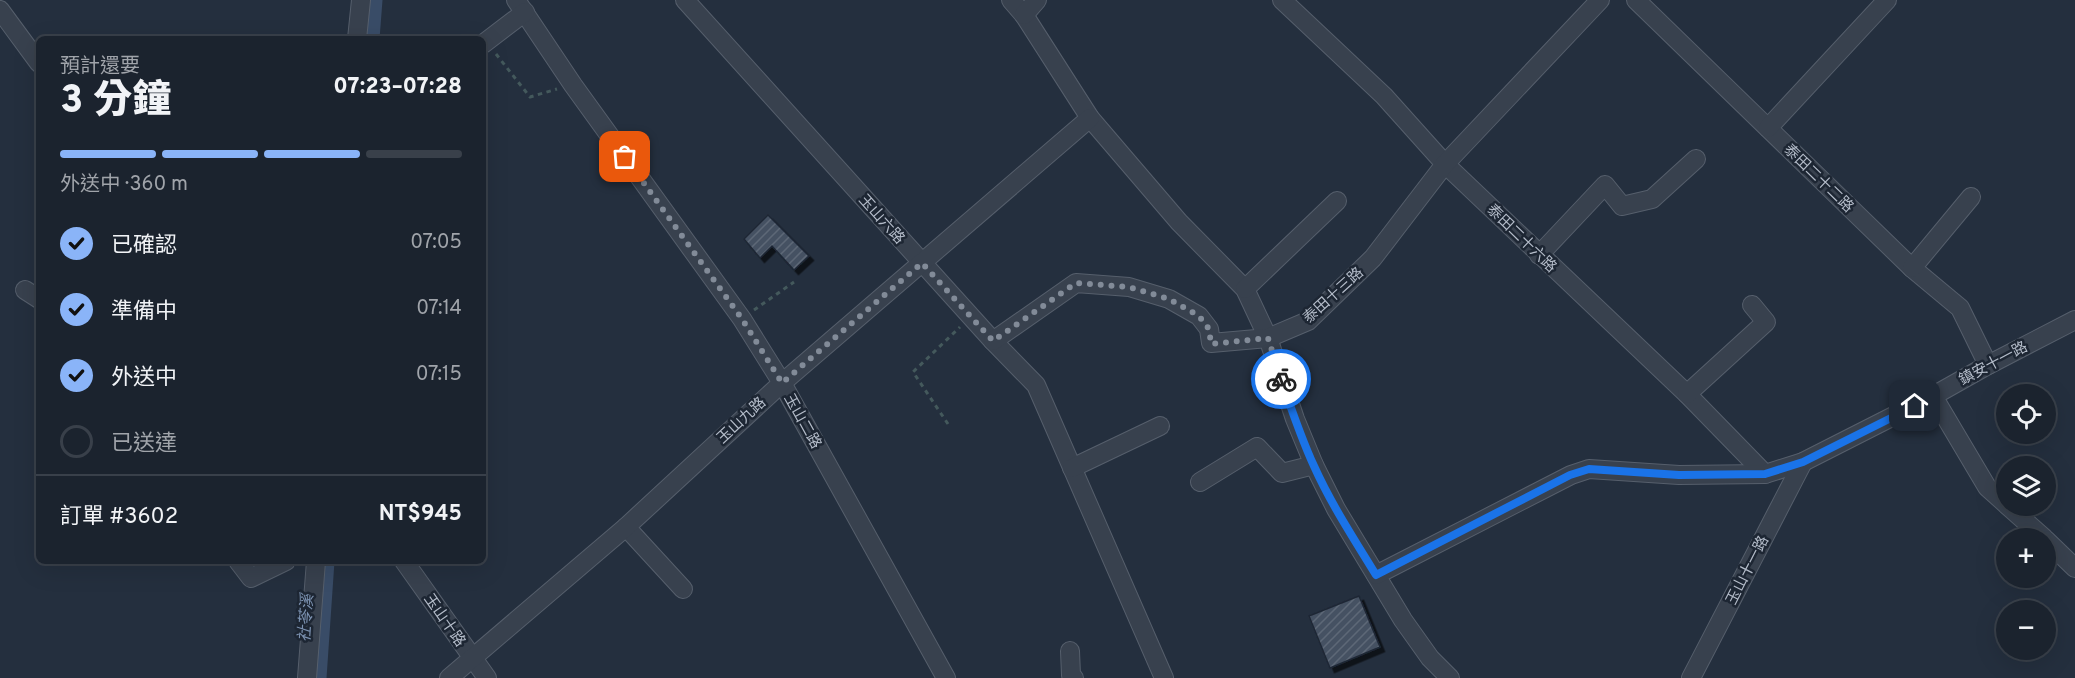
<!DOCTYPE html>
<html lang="zh-TW">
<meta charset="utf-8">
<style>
:root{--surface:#1b232e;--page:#282f3a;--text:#f1f3f6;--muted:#a0a4aa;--line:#39404a;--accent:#8ab4f8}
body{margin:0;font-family:Overpass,"Noto Sans TC",sans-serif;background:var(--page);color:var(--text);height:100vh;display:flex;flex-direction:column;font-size:22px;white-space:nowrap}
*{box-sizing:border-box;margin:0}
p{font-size:20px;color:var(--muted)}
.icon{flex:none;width:33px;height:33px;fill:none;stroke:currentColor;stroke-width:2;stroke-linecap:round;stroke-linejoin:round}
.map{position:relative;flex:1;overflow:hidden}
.details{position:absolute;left:36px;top:36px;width:450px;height:528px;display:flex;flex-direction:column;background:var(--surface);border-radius:9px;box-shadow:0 6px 24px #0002,0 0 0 2px var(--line)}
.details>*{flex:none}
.fabs{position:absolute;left:1996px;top:384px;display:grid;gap:12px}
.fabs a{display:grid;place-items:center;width:60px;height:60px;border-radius:50%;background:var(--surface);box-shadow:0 6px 24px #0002,0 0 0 2px var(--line);font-size:30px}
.pin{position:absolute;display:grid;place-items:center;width:51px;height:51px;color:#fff;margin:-26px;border-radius:12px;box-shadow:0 3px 9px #0006}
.courier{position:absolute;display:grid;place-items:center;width:60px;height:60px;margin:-30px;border:4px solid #1a73e8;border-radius:50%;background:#fff;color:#222;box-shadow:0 2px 8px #0007}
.head em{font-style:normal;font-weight:800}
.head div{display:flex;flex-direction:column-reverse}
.head{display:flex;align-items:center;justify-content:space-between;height:102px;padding:0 24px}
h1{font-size:39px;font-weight:800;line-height:45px}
.bar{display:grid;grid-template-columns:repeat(4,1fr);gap:9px 6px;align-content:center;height:72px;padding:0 24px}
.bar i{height:8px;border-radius:4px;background:var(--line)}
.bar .current{background:var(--accent)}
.bar p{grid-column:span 4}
.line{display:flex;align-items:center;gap:15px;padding:0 24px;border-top:2px solid var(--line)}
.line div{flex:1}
ol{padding:0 24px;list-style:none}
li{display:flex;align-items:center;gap:18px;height:66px}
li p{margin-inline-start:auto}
li .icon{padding:6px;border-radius:50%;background:var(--accent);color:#111;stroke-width:4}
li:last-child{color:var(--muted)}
li i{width:33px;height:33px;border:3px solid var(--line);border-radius:50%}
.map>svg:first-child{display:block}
</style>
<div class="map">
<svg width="2075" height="678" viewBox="0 0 2075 678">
<defs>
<pattern id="building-hatch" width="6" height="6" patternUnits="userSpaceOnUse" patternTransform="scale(1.5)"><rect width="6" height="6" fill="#455162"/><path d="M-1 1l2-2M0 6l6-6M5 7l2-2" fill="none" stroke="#5d6877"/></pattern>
<filter id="shadow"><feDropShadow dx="4.5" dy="4.5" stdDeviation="0" flood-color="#0009"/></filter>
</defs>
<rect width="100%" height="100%" fill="#242f3e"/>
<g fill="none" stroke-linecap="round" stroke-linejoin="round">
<g stroke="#394c67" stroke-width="15">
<polyline points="372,39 375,0"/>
<polyline points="319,678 327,561"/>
</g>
</g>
<g fill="url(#building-hatch)" stroke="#1f2835" stroke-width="1.5" filter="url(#shadow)">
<polygon points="768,215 809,256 794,270 772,246 760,258 744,239"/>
<polygon points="1359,596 1380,647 1330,668 1309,616"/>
</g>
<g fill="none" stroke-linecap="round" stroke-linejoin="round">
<g stroke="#565f6c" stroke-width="20">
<g id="minor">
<polyline points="516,0 573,85 742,319 782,383 946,678"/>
<polyline points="685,0 993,341 1036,385 1164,678"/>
<polyline points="1011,0 1024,15 1090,118 1179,222 1245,289 1268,338 1295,419 1314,465 1336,509 1403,620 1430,658 1450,678"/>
<polyline points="1282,0 1384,96 1445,164 1687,394 1765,474"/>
<polyline points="1636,0 1912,268 1960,308 1988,365"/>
<polyline points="0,10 39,63"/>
<polyline points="1024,15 1037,0"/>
<polyline points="357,39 361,0"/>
<polyline points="483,44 525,12"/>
<polyline points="1768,128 1887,0"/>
<polyline points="1539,255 1605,185 1622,206 1652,199 1696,159"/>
<polyline points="1912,268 1971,197"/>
<polyline points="1245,289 1337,201"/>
<polyline points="25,290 39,299"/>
<polyline points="993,341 1076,283 1129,287 1169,299 1199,316 1209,329 1211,343 1268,338 1308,321 1373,258 1445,164 1600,0"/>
<polyline points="1687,394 1766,322 1752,305"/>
<polyline points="1933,396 1987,487 2007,505"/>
<polyline points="1072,468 1160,426"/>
<polyline points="1200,482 1257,447 1282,473 1314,465"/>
<polyline points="2008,506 2044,538"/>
<polyline points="626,527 683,589"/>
<polyline points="2046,540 2075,568"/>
<polyline points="238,561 251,578 286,561"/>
<polyline points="404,561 487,678"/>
<polyline points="1376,575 1571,475 1589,469 1679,475 1765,474 1803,462 1933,396 1988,365 2075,320"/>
<polyline points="1070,651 1071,675 1074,678"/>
<polyline points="307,678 316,561"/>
<polyline points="449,678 626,527 782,383 1090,118"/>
<polyline points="1691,678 1803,462"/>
</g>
</g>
<g stroke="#44595c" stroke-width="3" stroke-dasharray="4.5 4.5" stroke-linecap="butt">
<polyline points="496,54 530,97 557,89"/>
<polyline points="754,310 794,282"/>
<polyline points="948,424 913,372 960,327"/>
</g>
<use href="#minor" stroke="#38414e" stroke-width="18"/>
</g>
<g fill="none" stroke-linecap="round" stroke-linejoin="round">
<polyline stroke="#828b98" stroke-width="6" stroke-dasharray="0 10.8" points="625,157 742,319 782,383 922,263 993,341 1076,283 1129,287 1169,299 1199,316 1209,329 1211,344 1268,338 1281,379"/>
<path stroke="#1a73e8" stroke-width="8" d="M1281,379C1291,408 1301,438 1314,466C1331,504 1354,539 1376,575L1570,475L1589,469L1679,475L1765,474L1803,462L1915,406"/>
</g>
<g text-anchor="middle" stroke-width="5" stroke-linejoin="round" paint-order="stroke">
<g font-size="15" fill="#b4bcc9" stroke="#1d2633">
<text transform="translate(1819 178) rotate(44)" y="5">泰田二十二路</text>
<text transform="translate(882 219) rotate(48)" y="5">玉山六路</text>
<text transform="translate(1522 238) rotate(44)" y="5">泰田二十六路</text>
<text transform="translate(1333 295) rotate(-42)" y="5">泰田十三路</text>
<text transform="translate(1993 363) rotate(-28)" y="5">鎮安十一路</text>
<text transform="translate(741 420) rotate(-43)" y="5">玉山九路</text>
<text transform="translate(803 421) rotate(61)" y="5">玉山二路</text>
<text transform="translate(1747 570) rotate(-63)" y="5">玉山十一路</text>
<text transform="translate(445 620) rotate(55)" y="5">玉山十路</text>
</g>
<g font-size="16" font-style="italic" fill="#7c92b1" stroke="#1d2633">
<text transform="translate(305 618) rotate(-86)" y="6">社苓溪</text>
</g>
</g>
</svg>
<div class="fabs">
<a><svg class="icon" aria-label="locate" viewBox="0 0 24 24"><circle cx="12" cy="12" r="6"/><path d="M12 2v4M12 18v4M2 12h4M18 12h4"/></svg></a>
<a><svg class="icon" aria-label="layers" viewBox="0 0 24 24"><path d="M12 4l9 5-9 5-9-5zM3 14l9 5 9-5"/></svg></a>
<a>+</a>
<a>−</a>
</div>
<div class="pin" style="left:625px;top:157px;background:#ea580c"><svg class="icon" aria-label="bag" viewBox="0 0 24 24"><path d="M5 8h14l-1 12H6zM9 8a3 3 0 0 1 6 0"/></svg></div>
<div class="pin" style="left:1915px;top:406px;background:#1f2937"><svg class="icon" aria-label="home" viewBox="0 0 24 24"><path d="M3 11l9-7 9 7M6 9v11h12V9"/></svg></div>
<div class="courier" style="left:1281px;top:379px"><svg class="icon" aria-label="bike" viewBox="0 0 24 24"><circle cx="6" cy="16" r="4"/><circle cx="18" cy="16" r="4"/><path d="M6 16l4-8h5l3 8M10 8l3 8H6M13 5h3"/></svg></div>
<section class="details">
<div class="head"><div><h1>3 分鐘</h1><p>預計還要</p></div><em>07:23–07:28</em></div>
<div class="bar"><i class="current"></i><i class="current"></i><i class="current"></i><i></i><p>外送中 · 360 m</p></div>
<ol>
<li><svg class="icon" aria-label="check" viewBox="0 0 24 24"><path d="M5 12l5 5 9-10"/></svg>已確認<p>07:05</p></li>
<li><svg class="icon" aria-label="check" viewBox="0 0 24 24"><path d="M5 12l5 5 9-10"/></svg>準備中<p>07:14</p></li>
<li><svg class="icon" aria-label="check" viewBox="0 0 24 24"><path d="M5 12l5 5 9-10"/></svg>外送中<p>07:15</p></li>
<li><i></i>已送達</li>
</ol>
<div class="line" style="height:78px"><div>訂單 #3602</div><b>NT$945</b></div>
</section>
</div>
